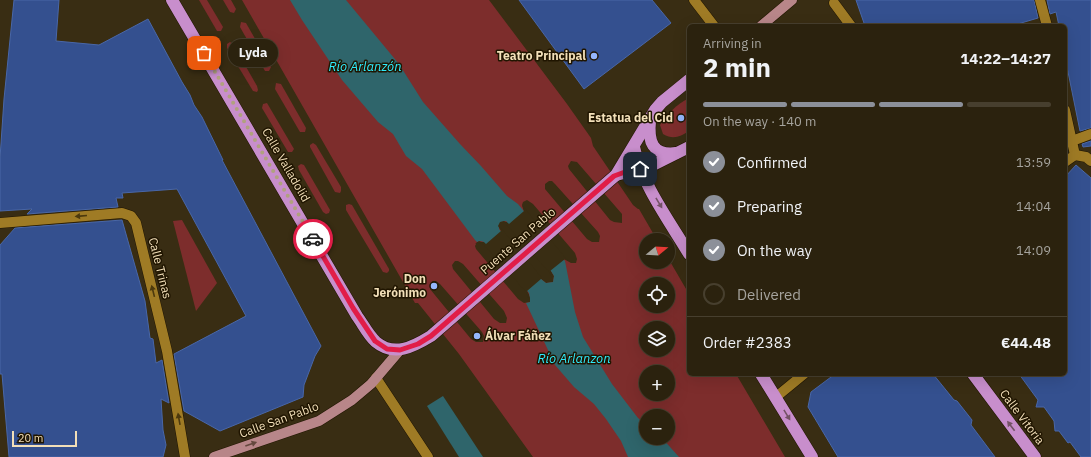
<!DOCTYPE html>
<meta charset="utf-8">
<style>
:root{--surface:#2b220e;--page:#372f1c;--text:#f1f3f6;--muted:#a6a49e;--line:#473f2e;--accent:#8c9099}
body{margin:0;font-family:"IBM Plex Sans",sans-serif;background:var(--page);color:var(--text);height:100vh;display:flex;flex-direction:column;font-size:15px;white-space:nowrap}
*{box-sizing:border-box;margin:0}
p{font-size:13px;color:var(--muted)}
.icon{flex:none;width:22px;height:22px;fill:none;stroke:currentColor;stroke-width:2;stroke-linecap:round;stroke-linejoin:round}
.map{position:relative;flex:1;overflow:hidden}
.details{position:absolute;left:687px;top:24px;width:380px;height:352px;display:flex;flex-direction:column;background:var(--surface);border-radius:6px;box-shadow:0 4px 16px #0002,0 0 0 1px var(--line)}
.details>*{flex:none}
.needle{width:26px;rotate:72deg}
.buttons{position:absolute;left:639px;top:233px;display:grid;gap:8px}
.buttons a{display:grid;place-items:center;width:36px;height:36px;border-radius:50%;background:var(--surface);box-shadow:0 4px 16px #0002,0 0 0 1px var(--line);font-size:20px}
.scale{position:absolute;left:12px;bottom:10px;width:65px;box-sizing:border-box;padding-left:4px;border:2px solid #f2dfb8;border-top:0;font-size:11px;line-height:14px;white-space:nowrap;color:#f2dfb8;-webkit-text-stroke:3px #201500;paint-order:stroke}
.pin{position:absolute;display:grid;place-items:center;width:34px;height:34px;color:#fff;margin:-17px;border-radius:8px;box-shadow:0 2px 6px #0006}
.courier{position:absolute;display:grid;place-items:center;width:40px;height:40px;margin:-20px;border:3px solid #e11d48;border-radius:50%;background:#fff;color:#222;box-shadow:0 1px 5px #0007}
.bubble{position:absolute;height:28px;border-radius:14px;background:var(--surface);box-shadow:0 4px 16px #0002,0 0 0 1px var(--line);font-size:13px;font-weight:800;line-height:28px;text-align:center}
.head em{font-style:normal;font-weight:800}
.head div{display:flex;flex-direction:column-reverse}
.head{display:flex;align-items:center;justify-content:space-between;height:68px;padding:0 16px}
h1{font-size:26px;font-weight:800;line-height:30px}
.bar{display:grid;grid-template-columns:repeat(4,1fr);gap:6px 4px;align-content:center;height:48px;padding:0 16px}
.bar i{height:5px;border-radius:3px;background:var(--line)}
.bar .current{background:var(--accent)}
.bar p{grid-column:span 4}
.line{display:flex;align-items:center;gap:10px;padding:0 16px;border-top:1px solid var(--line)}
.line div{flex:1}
ol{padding:0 16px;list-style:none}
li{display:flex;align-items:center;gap:12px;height:44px}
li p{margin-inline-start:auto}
li .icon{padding:4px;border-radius:50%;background:var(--accent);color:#fff;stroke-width:4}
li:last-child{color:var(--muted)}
li i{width:22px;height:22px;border:2px solid var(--line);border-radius:50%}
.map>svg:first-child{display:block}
</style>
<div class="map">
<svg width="1091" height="457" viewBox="0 0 1091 457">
<rect width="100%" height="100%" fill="#392d13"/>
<g fill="#7d2d2c" fill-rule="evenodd">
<polygon points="199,0 207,0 223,27 221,31 217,31"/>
<polygon points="223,0 231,0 236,9 234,13 230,12"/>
<path d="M242,0H489L567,104L591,138L593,146L633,205L638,209H639L657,240H646V262H668V258L689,294V374H736L785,457H533L459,354L418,303H415ZM571,161L577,162L622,214V223L614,222L610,220L569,169L568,166ZM549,181H552L555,184L598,232L600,236L599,242H592L587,239L545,189V184ZM527,200L533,204L575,253L577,259L576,263H571L564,259L551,271L554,276L553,282L546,283L541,279L527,291L530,297V302L524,303L518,299L476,249L475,246L477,242H484L501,231L500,223L507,222L524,211L522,205L523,202ZM455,261H458L463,264L504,311L507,318L506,323H500L494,319L453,269L452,265ZM433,281H436L440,284L482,332L484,336L483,342H476L471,339L430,289V284ZM646,284H668V306H646ZM646,328H668V350H646ZM646,372H668V394H646ZM646,416H668V438H646Z"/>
<polygon points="241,22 246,23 271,67 269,71 265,71 240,27"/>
<polygon points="230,42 233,44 257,86 258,90 257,92 253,91 227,48 227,44"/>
<polygon points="276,83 281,84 306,128 305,132 300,132 275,89"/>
<path d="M689,98V131C680,137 673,140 663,134L660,125C667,114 677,104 689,98Z"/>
<polygon points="267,103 294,149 292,152 288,152 262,108 263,104"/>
<polygon points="313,143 316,145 341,187 341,191 340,193 335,192 310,147 310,145"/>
<polygon points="301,164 304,165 330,210 329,213 326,214 323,212 299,170 298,166"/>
<polygon points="349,204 352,205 389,269 389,271 387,273 383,272 346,210 346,205"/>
<polygon points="182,220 217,283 196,311 173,221"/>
</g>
<g fill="#2f656b" fill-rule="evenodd">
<path d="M290,0H346L399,64L423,102L460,144L481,166L507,196L518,204L565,261L575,312L583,337L612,384L638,418L646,424V438H662L679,457H628L621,441L606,419L594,404L574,387L555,365L526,303L530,302V298L529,293L484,242L481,241L477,242L475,240L422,169L406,156L393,134L378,122L342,80L302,20ZM506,221L551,271L554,276L553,282L546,283L541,279L499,229L501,222Z"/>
<polygon points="443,396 483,457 459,457 427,406"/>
</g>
<polygon fill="#392d13" points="522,205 568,261 565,259 550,271 552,275 552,278 549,272 506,224 501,224 501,228 542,278 548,281 542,278 541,279 527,291 529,295 528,298 526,292 484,245 481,243 475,244 479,241 486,244 501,231 498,226 500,222 504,221 509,224 524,211"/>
<g fill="#34508f" stroke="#4967a8">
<polygon points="14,0 59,0 56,41 99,45 148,19 182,82 190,95 194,105 202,117 223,160 222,160 321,346 315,356 304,385 303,397 220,431 184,411 174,354 246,316 177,189 122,193 123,198 116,198 118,207 27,214 32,209 0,211 0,158 4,99"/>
<polygon points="519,0 652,0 671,23 584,89"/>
<polygon points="856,0 1034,0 1038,18 1011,26 865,26"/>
<polygon points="1047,0 1091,0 1091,128 1080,131 1065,57 1065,26 1059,26 1056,12 1050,14"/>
<polygon points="1091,141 1091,146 1083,147 1082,144"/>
<polygon points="1076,165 1091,178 1091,457 1081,457 1070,442 1068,443 1059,431 1055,431 1054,421 1044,407 1036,407 1038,400 1019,374 1065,374 1065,177"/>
<polygon points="122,220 145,301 150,338 153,339 156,363 162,360 169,403 161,399 163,430 166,445 163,457 9,457 2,374 0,374 0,245 15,228"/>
<polygon points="835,374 933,374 954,400 957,401 972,420 971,425 995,457 838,457 808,407 811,392"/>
</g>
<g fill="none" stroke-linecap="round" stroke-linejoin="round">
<g stroke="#201500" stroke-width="11">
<g id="minor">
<polyline points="694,0 714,26"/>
<polyline points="1040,0 1047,26"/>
<polyline points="834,3 851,26"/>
<polyline points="1065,110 1075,155"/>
<polyline points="1072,141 1091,134"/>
<polyline points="1075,155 1086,157 1091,161"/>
<polyline points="1065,162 1075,155"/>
<polyline points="0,223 122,213 131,216 136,223 167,351 185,457"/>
<polyline points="376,378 428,457"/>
<polyline points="776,397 804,374"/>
</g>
</g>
<g stroke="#201500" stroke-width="11">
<g id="major">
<polyline points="761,26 792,0"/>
<polyline points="214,457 319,421 352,400 371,384 400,350"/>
</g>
</g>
<g stroke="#201500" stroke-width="13">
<g id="highway">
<path d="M172,0L357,316C363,324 368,335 376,342C394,357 413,347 431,336L616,175L655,110L662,102L689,80"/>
<path d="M650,121C648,141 652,156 676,153"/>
<path d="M634,147C641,183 670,222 689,254"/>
<polyline points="616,175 651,166 689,147"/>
<polyline points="761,374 812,457"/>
<polyline points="973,374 1035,457"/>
</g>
</g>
<use href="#minor" stroke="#9f7b25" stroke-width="10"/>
<use href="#major" stroke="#b88689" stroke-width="10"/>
<use href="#highway" stroke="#c88ecc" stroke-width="12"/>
</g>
<defs><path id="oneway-solid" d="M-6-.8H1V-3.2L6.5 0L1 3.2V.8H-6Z"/></defs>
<g fill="#745266">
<use href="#oneway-solid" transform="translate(659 203) rotate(59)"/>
<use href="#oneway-solid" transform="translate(787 415) rotate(59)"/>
<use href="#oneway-solid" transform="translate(1011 426) rotate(-127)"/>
</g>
<g fill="#4c390d">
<use href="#oneway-solid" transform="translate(81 216) rotate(175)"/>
<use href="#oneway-solid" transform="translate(153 291) rotate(-104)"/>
<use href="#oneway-solid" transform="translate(179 419) rotate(-100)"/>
</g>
<use fill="#64483e" href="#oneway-solid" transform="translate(251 444) rotate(-19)"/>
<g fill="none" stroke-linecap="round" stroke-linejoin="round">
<polyline stroke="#b1a17e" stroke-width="4" stroke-dasharray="0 7.2" points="204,53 313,239"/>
<polyline stroke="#e11d48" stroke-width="5" points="313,239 353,308 375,341 387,349 400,350 418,344 431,336 614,176 625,172 640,169"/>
</g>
<g fill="#95b7fd" stroke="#201500" stroke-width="1.5">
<circle cx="594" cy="56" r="4"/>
<circle cx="681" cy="118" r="4"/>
<circle cx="434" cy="286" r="4"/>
<circle cx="477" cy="336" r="4"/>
</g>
<g text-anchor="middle" stroke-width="3" stroke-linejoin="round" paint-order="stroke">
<g font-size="12" font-weight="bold" fill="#f2dfb8" stroke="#201500" text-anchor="end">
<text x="586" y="60">Teatro Principal</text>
<text x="673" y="122">Estatua del Cid</text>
<text x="426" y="283">Don<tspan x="426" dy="14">Jerónimo</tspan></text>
<text x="485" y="340" text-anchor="start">Álvar Fáñez</text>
</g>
<g font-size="12" fill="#f2dfb8" stroke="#201500">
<text transform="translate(286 165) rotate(60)" y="4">Calle Valladolid</text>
<text transform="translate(518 241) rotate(-41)" y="4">Puente San Pablo</text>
<text transform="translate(160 268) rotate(76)" y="4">Calle Trinas</text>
<text transform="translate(1022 417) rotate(53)" y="4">Calle Vitoria</text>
<text transform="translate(279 420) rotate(-20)" y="4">Calle San Pablo</text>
</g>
<g font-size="13" font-style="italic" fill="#2febfb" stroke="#201500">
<text x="365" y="71">Río Arlanzón</text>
<text x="574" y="363">Río Arlanzon</text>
</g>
</g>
</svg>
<div class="buttons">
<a><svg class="needle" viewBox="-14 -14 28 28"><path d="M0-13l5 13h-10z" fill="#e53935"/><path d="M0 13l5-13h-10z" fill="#a6a49e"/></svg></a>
<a><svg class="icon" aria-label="locate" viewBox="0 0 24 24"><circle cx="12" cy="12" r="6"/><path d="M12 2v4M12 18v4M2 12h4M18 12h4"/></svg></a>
<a><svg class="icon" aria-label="layers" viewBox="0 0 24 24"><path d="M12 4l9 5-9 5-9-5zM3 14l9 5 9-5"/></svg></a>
<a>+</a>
<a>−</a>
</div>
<div class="scale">20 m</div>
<div class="pin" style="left:204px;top:53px;background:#ea580c"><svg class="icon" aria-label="bag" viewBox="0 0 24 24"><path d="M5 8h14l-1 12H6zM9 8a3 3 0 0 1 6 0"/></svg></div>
<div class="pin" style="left:640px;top:169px;background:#1f2937"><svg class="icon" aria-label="home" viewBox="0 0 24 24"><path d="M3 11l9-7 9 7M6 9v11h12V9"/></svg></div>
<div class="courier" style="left:313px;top:239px"><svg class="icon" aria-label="car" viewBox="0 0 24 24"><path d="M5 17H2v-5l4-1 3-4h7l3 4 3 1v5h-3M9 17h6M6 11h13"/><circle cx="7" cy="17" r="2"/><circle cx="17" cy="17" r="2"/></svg></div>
<div class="bubble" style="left:228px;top:39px;width:50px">Lyda</div>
<section class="details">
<div class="head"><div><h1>2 min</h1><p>Arriving in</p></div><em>14:22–14:27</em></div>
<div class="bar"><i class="current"></i><i class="current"></i><i class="current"></i><i></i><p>On the way · 140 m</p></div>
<ol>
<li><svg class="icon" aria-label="check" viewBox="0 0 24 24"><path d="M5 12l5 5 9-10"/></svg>Confirmed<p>13:59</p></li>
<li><svg class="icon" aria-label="check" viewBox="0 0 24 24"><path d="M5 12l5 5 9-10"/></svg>Preparing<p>14:04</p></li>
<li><svg class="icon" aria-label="check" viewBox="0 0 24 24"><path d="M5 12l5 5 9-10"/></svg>On the way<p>14:09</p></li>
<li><i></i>Delivered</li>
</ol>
<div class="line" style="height:52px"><div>Order #2383</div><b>€44.48</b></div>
</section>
</div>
